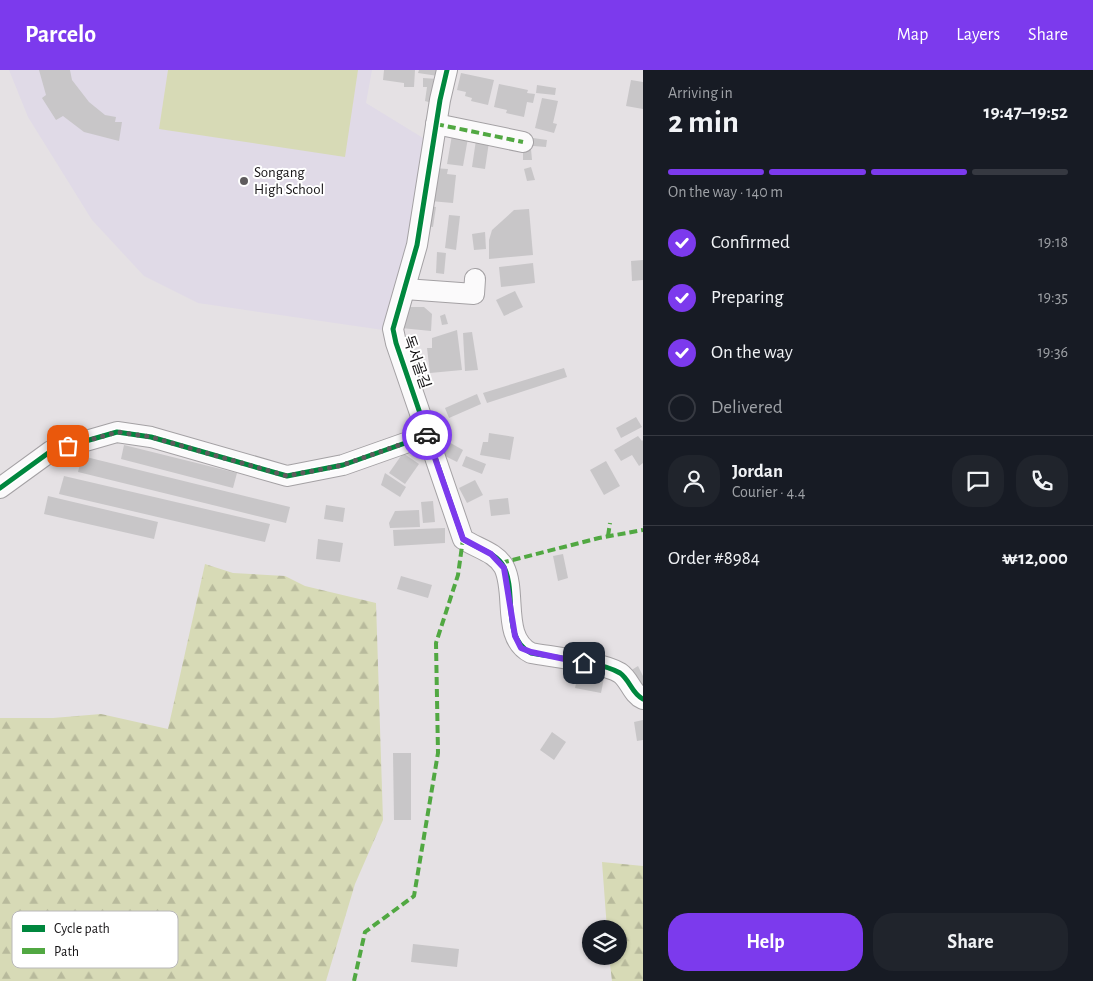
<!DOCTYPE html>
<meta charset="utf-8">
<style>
:root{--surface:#171b24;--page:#20242c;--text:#f1f3f6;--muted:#9ea1a6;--line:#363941;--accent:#7c3aed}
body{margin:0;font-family:"Alegreya Sans","Noto Sans KR",sans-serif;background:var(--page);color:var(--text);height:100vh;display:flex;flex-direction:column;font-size:19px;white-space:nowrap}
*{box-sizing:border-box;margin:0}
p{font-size:16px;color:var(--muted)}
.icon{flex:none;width:28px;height:28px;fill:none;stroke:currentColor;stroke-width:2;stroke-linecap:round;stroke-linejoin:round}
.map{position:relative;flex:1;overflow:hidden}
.side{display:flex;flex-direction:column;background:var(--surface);width:450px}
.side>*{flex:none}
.buttons{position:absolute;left:582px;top:850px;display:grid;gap:10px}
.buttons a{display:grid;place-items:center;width:45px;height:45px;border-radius:50%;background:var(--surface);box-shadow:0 1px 4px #0004;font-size:25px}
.pin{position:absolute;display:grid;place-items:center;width:42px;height:42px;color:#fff;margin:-21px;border-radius:10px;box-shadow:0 2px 8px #0006}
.courier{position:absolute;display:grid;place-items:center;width:50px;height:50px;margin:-25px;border:4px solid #7c3aed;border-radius:50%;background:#fff;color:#222;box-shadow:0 1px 6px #0007}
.head em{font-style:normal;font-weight:600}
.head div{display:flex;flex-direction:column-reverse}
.head{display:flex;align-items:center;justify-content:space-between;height:85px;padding:0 25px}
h1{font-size:32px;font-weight:600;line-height:38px}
.bar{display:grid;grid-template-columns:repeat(4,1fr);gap:8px 5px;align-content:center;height:60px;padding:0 25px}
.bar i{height:6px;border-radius:4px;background:var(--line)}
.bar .active{background:var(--accent)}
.bar p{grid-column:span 4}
.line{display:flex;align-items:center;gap:12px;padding:0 25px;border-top:1px solid var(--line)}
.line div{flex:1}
.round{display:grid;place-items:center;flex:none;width:52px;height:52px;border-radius:20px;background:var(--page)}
ol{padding:0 25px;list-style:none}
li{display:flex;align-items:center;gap:15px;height:55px}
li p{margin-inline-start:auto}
li .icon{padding:5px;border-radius:50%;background:var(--accent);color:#fff;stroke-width:4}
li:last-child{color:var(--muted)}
li i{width:28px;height:28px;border:2px solid var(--line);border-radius:50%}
.action{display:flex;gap:10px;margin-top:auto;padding:10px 25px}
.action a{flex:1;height:58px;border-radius:20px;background:var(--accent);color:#fff;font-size:20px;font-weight:600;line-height:58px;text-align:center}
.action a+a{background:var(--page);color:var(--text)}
header{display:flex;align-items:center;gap:30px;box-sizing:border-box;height:70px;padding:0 25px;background:var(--accent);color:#fff}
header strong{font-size:24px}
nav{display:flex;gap:28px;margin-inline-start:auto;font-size:18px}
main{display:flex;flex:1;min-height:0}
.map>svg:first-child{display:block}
</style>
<header>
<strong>Parcelo</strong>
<nav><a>Map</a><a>Layers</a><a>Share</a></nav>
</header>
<main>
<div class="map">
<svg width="643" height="911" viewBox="0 0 643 911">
<defs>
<pattern id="forest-firs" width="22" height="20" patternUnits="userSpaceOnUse" patternTransform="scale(1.25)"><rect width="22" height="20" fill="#d7dab6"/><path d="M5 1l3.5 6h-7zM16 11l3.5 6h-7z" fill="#b8ba9c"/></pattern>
</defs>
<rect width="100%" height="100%" fill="#e5e1e4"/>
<polygon fill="#e0dae7" points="9,0 372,0 366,33 428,71 410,172 383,260 198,233 144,206 92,150 28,47"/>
<g fill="url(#forest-firs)">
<polygon points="205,494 233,503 285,506 305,516 376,533 383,750 355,814 326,911 0,911 0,648 53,648 101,644 168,659"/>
<polygon points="602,792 643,796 643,911 612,911 609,886 619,886 619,859 607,859"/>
</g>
<polygon fill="#d7dab6" points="168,0 358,0 345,87 159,59"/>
<g fill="#c8c6c8">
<polygon points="39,0 70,0 72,10 89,32 105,45 116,47 115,52 122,52 119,71 84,62 63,46 56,50 42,28 46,25"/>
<polygon points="384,0 415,0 414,17 404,17 404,13 383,10"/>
<polygon points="419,0 439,0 438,6 418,3"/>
<polygon points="461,3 494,10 488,35 471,31 472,28 465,26 466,22 457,20"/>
<polygon points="423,8 438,9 432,33 425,31 427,17 423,17"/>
<polygon points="631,10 643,12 643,39 626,36"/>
<polygon points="499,14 528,20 527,23 535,24 533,33 527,32 524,47 506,43 507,40 494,37"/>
<polygon points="537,15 556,18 555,25 536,23"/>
<polygon points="542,28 558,31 553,53 557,54 554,63 535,58"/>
<polygon points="452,65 468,68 463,96 447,94"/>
<polygon points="533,68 547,70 546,77 533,76"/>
<polygon points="476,70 489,72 485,99 472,97"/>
<polygon points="531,79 532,90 523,90 523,80"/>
<polygon points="531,97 535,110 527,111 524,99"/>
<polygon points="433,98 448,99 447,104 456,105 453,133 430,131"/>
<polygon points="428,136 436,137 433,157 426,156"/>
<polygon points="529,139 533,185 489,189 489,170 492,160 514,140"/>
<polygon points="449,145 460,146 456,180 445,178"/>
<polygon points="485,162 486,179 474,180 472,164"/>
<polygon points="437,182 446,183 444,204 436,203"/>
<polygon points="643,190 643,210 632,211 631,191"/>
<polygon points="533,193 535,213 501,217 499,197"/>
<polygon points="515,221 523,237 504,246 496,230"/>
<polygon points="410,237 424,237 432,244 431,261 401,258 401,244"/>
<polygon points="445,244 448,254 442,255 440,246"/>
<polygon points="457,260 462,300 430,303 427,278 432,278 432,268"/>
<polygon points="472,262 478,300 465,301 463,263"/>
<polygon points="421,289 426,306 416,309 411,293"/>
<polygon points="564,298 567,307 487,333 483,323"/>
<polygon points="477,324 481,334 449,348 445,338"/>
<polygon points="636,347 642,357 621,368 616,358"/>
<polygon points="489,363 514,367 510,390 480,385 483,372 488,372"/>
<polygon points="638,366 642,371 643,370 643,393 639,396 632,385 621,391 614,380"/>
<polygon points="447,371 463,380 457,392 441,384"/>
<polygon points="124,375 237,403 233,418 121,389"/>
<polygon points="403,383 419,394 405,414 389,403"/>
<polygon points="82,386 290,437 286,453 78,402"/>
<polygon points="466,386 486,394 482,404 462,396"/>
<polygon points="606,391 620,416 604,425 590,400"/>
<polygon points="385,403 406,417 400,427 381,415"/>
<polygon points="64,406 270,454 265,472 59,424"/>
<polygon points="475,410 483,425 467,433 459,418"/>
<polygon points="48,426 158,452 154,469 44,444"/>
<polygon points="508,428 510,444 491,446 489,430"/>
<polygon points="433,431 435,452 423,453 421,432"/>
<polygon points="326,435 345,438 343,452 324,449"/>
<polygon points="419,440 420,457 390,458 389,453 395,441"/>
<polygon points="445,458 445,473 394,476 393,460"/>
<polygon points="318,469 343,473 340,492 316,489"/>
<polygon points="563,484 568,508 558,511 553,486"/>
<polygon points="401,506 432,515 428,528 397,519"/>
<polygon points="638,596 643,606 643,616 640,618 630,601"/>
<polygon points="578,604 604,608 601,623 575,618"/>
<polygon points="643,650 643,670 637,671 634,652"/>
<polygon points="552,662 566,672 554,690 540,680"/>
<polygon points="393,683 411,683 411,750 394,750"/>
<polygon points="413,874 459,879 457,897 411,892"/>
</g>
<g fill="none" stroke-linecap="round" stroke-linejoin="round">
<g stroke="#a4a1a4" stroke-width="22">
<g id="minor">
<path d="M447,0L440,30L417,175L393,259L396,273L463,469C476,478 496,482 504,497C517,523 501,568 531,583C553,587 602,592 620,603C630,610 632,624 643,629"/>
<polyline points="436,54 523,72"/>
<polyline points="405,219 474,224 475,209"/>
<polyline points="0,418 51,381 117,362 151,367 287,406 343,395 428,365"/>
</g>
</g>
<use href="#minor" stroke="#fbfafb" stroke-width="20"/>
<g stroke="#51a842" stroke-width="4" stroke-dasharray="8 4" stroke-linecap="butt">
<polyline points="436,54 523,72"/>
<polyline points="608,466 610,453"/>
<polyline points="501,493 599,468 643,460"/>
<polyline points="354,911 365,862 414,826 438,683 436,573 458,505 463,469"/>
</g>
<g stroke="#fff" stroke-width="8">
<g id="cycleway">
<path d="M447,0L440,30L417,175L393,259L396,273L463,469C476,478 496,482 504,497C517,523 501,568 531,583C553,587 602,592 620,603C630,610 632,624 643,629"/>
<polyline points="0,418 51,381 117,362 151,367 287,406 343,395 428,365"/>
</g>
</g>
<use href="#cycleway" stroke="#00873e" stroke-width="5"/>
</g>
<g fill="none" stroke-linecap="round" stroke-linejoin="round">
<polyline stroke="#5e5b5d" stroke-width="5" stroke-dasharray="0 9" points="68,376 118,362 151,367 287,406 343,395 427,365"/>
<polyline stroke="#7c3aed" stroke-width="6" points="427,365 463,469 491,484 504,498 515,566 521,578 531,582 584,593"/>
</g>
<circle fill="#5e5b5d" stroke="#fff" stroke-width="2" cx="244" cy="111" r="5"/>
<g text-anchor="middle" stroke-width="4" stroke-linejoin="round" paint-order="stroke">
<g font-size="15" fill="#151315" stroke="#fff" text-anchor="start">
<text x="254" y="107">Songang<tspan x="254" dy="17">High School</tspan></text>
</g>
<g font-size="15" fill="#151315" stroke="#fff">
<text transform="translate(417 292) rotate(71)" y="5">독서골길</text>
</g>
</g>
<rect x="12" y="841" width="166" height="57" rx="8" fill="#fff" stroke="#b9b8b9" stroke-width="1"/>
<rect x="22" y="855" width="23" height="7" fill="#00873e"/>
<rect x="22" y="878" width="23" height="6" fill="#51a842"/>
<g font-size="14" fill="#151315">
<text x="54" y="863">Cycle path</text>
<text x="54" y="886">Path</text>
</g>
</svg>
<div class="buttons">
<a><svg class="icon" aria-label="layers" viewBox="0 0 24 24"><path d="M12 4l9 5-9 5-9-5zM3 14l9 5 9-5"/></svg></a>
</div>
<div class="pin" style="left:68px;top:376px;background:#ea580c"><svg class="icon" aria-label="bag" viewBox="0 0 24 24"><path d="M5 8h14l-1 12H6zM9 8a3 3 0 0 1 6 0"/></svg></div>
<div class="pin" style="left:584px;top:593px;background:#1f2937"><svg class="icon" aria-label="home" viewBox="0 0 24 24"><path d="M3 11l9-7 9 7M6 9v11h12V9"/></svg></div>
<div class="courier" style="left:427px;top:365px"><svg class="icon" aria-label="car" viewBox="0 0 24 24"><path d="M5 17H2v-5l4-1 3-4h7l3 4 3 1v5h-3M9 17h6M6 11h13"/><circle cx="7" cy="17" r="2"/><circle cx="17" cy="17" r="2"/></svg></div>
</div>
<section class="side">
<div class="head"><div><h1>2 min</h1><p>Arriving in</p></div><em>19:47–19:52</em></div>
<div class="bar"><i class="active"></i><i class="active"></i><i class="active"></i><i></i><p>On the way · 140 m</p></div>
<ol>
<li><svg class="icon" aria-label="check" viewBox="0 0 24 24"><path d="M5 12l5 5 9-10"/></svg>Confirmed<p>19:18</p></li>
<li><svg class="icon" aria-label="check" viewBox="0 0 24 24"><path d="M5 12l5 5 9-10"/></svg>Preparing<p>19:35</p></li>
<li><svg class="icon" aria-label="check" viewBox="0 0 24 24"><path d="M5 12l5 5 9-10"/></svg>On the way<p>19:36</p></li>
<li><i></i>Delivered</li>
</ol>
<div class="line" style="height:90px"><a class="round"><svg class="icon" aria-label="person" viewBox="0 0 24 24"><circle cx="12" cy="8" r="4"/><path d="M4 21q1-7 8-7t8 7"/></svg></a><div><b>Jordan</b><p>Courier · 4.4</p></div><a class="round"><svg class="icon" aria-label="chat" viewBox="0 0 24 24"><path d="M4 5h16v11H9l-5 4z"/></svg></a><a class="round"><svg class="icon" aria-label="phone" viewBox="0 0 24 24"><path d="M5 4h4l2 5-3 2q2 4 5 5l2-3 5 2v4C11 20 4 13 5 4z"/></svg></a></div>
<div class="line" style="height:65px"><div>Order #8984</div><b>₩12,000</b></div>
<div class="action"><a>Help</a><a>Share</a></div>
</section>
</main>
